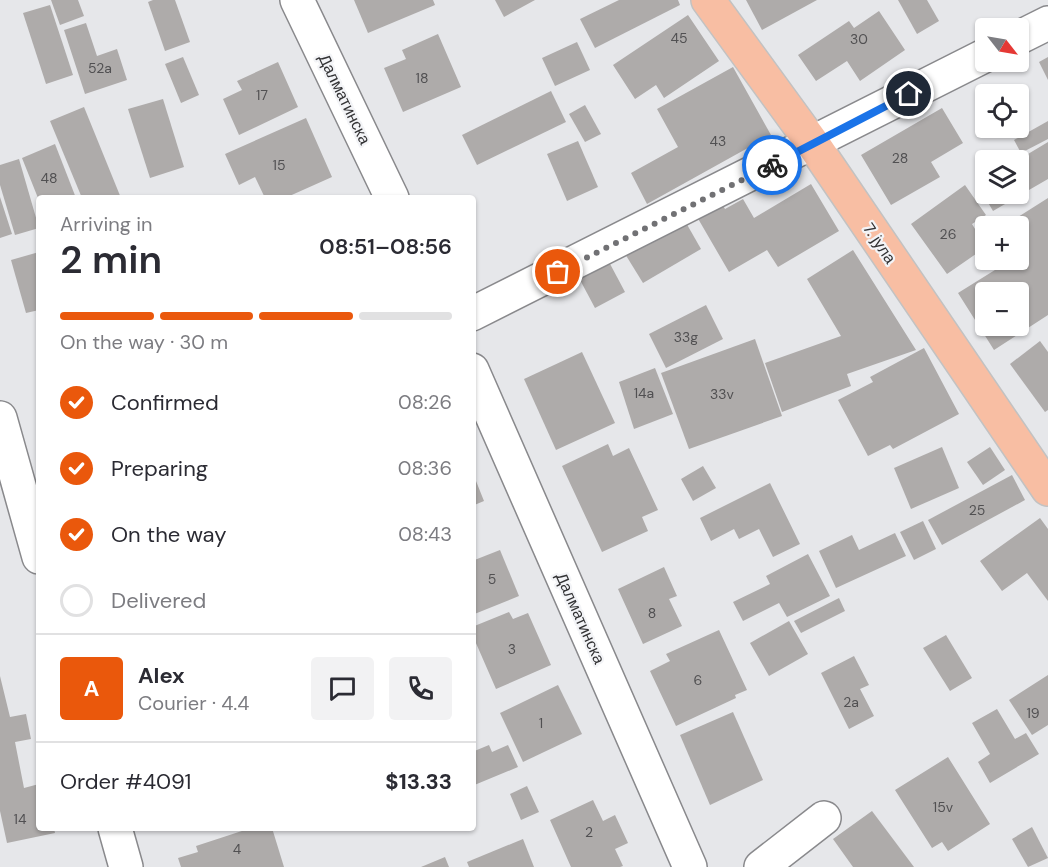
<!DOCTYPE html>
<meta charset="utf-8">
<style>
:root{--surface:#fff;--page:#f2f2f3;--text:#2b2b33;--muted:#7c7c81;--line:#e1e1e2;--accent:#ea580c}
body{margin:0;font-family:"DM Sans",sans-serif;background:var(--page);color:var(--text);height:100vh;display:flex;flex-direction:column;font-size:22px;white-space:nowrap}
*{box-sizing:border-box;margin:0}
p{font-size:20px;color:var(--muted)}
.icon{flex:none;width:33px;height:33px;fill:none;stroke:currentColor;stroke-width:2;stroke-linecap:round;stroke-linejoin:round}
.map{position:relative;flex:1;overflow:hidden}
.panel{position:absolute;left:36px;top:195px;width:440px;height:636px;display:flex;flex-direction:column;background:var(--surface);border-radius:6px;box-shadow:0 2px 4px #0004}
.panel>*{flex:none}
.needle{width:39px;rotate:121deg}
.tools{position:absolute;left:975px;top:18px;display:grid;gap:12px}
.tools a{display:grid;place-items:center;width:54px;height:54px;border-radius:6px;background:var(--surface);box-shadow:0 2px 4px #0004;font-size:30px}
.pin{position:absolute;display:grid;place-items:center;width:51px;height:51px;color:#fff;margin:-26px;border:3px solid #fff;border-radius:50%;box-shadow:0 2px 6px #0007}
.courier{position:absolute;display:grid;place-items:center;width:60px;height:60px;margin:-30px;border:4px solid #1a73e8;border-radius:50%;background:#fff;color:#222;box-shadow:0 2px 8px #0007}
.headline em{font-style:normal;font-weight:600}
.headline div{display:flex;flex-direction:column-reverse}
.headline{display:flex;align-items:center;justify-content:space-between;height:102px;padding:0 24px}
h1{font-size:39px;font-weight:600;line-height:45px}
.bar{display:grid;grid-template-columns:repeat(4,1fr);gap:9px 6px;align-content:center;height:72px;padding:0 24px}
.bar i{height:8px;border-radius:4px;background:var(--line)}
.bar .current{background:var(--accent)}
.bar p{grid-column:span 4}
.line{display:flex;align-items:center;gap:15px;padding:0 24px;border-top:2px solid var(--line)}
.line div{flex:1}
.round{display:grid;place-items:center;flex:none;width:63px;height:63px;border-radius:6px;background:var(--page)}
ol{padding:0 24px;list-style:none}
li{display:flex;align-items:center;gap:18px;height:66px}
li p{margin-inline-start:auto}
li .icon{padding:6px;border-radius:50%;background:var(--accent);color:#fff;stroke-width:4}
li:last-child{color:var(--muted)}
li i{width:33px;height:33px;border:3px solid var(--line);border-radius:50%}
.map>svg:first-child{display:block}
</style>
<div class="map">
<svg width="1048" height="867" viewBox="0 0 1048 867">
<rect width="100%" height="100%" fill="#e6e7ea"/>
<g fill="#aeabaa" fill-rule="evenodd">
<polygon points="51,0 78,0 84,16 60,25"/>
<polygon points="153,0 175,0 190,42 165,51 148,2"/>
<polygon points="354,0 433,0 435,5 368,33"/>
<polygon points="495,0 535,0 504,17"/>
<polygon points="619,0 678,0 680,5 595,48 580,19"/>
<polygon points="746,0 817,0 762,30"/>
<polygon points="898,0 927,0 939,21 917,34"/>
<polygon points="50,5 73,75 46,84 23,13"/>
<polygon points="879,11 905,50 860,81 847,61 816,81 798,55 849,21 854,28"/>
<polygon points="688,15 719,61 664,98 656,85 635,99 613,65"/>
<polygon points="86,23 97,56 117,49 127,80 85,94 64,30"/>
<polygon points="438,34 461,87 403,112 384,68 406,59 402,50"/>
<polygon points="577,42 590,70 555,86 542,58"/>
<polygon points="183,57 199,95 181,103 165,64"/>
<polygon points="1048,57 1048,80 1039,62"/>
<polygon points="278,62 298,107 239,135 223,99 242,90 237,81"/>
<polygon points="733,67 771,135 647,204 631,173 678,147 657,109"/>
<polygon points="551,91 566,122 477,165 462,135"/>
<polygon points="163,99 184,167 150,178 128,109"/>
<polygon points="585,105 601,134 585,142 569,114"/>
<polygon points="84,107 121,198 82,198 50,121"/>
<polygon points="942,108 963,143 931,162 940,177 891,205 861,155"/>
<polygon points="306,118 332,177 285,198 265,198 255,177 239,185 225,154"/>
<polygon points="1048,121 1048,139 1021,153 1014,140"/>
<polygon points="578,141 598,187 567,201 547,154"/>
<polygon points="1048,142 1048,179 993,211 977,184 986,179 986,194 1018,194 1018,160"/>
<polygon points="55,144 76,198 38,198 22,158"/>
<polygon points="19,159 39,228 15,235 0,185 0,165"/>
<polygon points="811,184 839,231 778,267 767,250 729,272 693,210 717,195 725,209 743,199 754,218"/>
<polygon points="965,185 986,215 972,224 986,247 947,274 911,224"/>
<polygon points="0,197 12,234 0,238"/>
<path d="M1048,198V315L994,350L958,293L1011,260H1018V229L1024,226L1018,217ZM986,292H1018V326H986Z"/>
<polygon points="681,214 701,249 643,283 622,249"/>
<polygon points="853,250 916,350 847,374 851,386 782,412 765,363 841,336 807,279"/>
<polygon points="39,252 39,310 26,313 11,260"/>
<polygon points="609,262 625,292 595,308 579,278"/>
<polygon points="706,305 723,339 666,368 649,334"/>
<polygon points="755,339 782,416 689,449 661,373"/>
<polygon points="1040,341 1048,352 1048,410 1045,412 1010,364"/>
<polygon points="924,348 959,414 893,449 890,445 868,456 838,400 873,382 870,377"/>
<polygon points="582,352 615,423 556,450 524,379"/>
<polygon points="655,368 673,414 634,429 619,382"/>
<polygon points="608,444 613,456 629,448 658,510 642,517 648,531 602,552 562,466"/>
<polygon points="942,447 959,488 911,509 894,468"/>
<polygon points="990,447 1005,470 983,485 967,462"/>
<polygon points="703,466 716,488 693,501 681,479"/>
<polygon points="472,471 484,501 472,506"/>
<polygon points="1012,475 1025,500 942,545 928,520"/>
<polygon points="770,483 800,544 773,557 759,529 739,539 734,529 711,541 700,518"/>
<polygon points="1040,518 1048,529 1048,601 1027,573 1002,591 980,561"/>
<polygon points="923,521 936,549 914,560 900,532"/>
<polygon points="895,533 906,556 836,588 819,551 852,535 859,550"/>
<polygon points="500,550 519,596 472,615 472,561"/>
<polygon points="808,554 830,596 787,617 779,603 743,621 733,602 770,584 766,576"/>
<polygon points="664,567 677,596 669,599 682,626 643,644 618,589"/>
<polygon points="839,598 845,611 801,633 794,621"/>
<polygon points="509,612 513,619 528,613 551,665 496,689 472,634 472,627"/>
<polygon points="789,621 808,654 769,676 750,643"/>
<polygon points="719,630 747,690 735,695 736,698 676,726 650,671 670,661 666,654"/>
<polygon points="946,635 972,678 950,691 923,648"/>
<polygon points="854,656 869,685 860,689 874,716 849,729 821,673"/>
<polygon points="1048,675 1048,725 1032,735 1009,700"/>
<polygon points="0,676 10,717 26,714 31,739 15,742 24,788 39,784 39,828 54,828 55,833 7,843 0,811"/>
<polygon points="558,685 582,734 523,762 500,713"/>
<polygon points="997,709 1015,739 1026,733 1039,754 990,783 978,762 990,754 972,723"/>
<polygon points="733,712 763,780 710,805 680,735"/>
<polygon points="489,745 492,752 508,745 518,767 472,786 472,752"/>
<polygon points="948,757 990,824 948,851 942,842 932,848 895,790"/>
<polygon points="527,786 539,812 521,820 510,794"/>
<polygon points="593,800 603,821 615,815 628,843 615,849 623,866 620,867 571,867 550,820"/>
<polygon points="872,811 914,867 853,867 833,839"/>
<polygon points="1032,827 1048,858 1028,867 1012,839"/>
<polygon points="251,828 272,828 284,867 181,867 178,858 198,852 196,846"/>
<polygon points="523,839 534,867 469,867 467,862"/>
<polygon points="445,857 449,867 421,867"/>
</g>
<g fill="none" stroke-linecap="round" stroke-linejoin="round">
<g stroke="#89898c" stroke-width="36">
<g id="minor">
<polyline points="297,0 392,198"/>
<polyline points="1018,38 1048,23"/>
<polyline points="472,314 986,55"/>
<polyline points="472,370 690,867"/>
<polyline points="0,418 39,557"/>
<polyline points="115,828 126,867"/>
<polyline points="761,867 824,818"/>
</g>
</g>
<g stroke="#c2c2c2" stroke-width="36">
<polyline id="major" points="708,0 813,144 1048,489"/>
</g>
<use href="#minor" stroke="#fff" stroke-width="33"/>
<use href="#major" stroke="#f8bea3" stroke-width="33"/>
</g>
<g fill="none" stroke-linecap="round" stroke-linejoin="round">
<polyline stroke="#717174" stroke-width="6" stroke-dasharray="0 10.8" points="558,272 772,165"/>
<polyline stroke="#1a73e8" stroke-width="8" points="772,165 909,94"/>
</g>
<g text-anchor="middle" stroke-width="4.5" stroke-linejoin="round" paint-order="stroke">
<g font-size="14" fill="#515052">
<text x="679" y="43">45</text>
<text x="859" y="44">30</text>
<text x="100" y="73">52a</text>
<text x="422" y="83">18</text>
<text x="262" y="100">17</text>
<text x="718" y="146">43</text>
<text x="900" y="163">28</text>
<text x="279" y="170">15</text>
<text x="49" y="183">48</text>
<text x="948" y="239">26</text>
<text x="686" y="342">33g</text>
<text x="644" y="398">14a</text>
<text x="722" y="399">33v</text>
<text x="977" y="515">25</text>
<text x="492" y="584">5</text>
<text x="652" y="618">8</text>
<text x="512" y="654">3</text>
<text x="698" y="685">6</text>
<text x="851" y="707">2a</text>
<text x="1033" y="718">19</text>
<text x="541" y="728">1</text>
<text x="943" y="812">15v</text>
<text x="20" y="824">14</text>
<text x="589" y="837">2</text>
<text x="237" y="854">4</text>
</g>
<g font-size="16" fill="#323234" stroke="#f3f4f7">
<text transform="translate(345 99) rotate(64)" y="6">Далматинска</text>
<text transform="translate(880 243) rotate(56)" y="6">7. јула</text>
<text transform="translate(581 618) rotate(66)" y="6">Далматинска</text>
</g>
</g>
</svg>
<div class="tools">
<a><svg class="needle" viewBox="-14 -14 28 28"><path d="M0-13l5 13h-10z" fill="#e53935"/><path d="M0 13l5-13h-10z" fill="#7c7c81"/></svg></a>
<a><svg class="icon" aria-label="locate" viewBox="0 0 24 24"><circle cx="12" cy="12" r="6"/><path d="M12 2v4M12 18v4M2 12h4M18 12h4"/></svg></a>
<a><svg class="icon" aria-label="layers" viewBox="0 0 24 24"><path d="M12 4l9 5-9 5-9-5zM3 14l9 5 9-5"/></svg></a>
<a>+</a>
<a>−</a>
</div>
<div class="pin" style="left:558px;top:272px;background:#ea580c"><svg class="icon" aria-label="bag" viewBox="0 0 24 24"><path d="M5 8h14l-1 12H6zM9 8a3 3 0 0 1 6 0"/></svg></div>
<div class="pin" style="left:909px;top:94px;background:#1f2937"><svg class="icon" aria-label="home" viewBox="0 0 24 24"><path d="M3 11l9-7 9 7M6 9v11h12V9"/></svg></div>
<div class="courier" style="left:772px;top:165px"><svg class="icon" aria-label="bike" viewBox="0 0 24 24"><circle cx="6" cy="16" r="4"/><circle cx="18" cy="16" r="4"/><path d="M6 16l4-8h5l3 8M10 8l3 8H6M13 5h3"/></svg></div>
<section class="panel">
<div class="headline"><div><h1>2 min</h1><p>Arriving in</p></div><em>08:51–08:56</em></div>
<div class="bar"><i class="current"></i><i class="current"></i><i class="current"></i><i></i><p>On the way · 30 m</p></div>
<ol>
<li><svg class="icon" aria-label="check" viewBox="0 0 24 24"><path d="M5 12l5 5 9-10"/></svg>Confirmed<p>08:26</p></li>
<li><svg class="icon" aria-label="check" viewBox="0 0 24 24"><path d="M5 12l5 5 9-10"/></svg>Preparing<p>08:36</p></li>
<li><svg class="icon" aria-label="check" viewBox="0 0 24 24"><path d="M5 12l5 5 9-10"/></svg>On the way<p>08:43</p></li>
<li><i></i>Delivered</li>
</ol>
<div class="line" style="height:108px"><b class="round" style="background:var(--accent);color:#fff">A</b><div><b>Alex</b><p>Courier · 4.4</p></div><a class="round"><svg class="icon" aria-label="chat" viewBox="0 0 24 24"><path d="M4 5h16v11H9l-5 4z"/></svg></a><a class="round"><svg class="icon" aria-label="phone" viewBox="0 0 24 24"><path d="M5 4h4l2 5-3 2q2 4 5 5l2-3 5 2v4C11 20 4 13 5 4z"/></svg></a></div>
<div class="line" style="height:78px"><div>Order #4091</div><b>$13.33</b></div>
</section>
</div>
